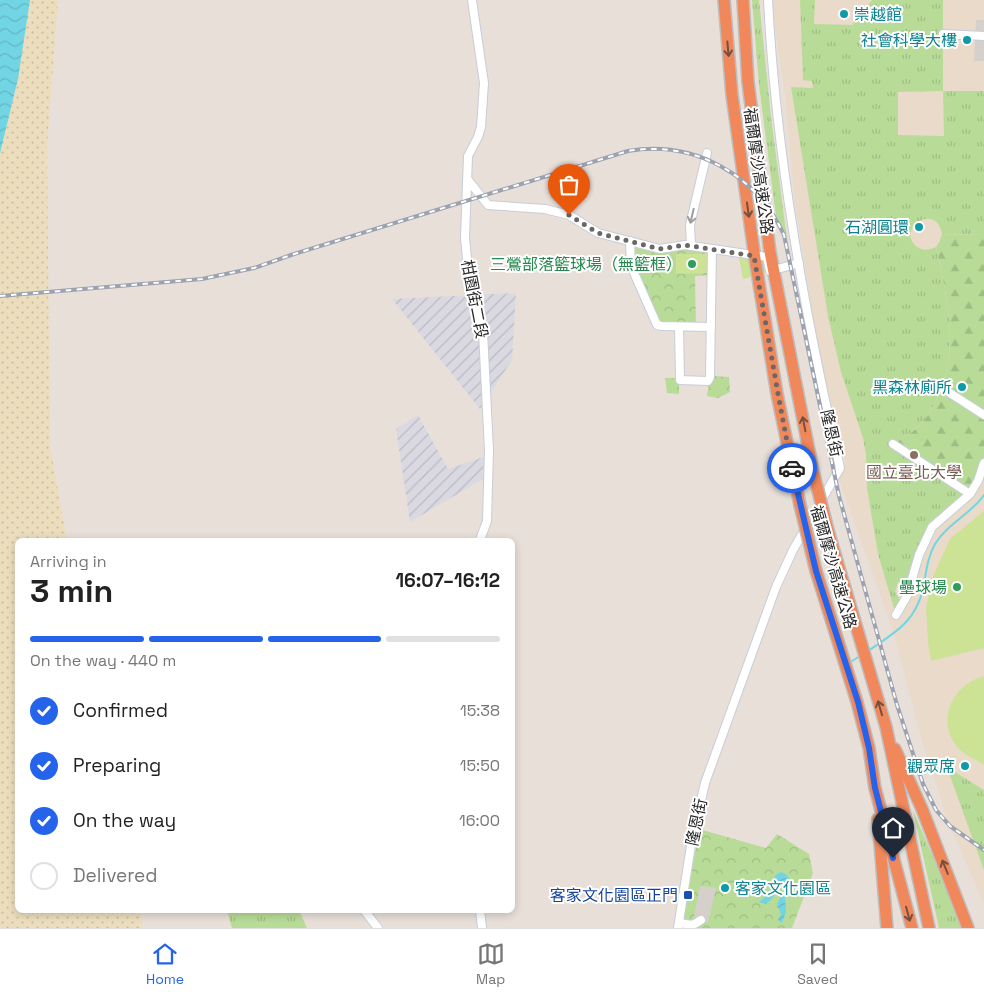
<!DOCTYPE html>
<meta charset="utf-8">
<style>
:root{--surface:#fff;--page:#f2f2f2;--text:#222;--muted:#767676;--line:#e0e0e0;--accent:#2563eb}
body{margin:0;font-family:"Space Grotesk","Noto Sans TC",sans-serif;background:var(--page);color:var(--text);height:100vh;display:flex;flex-direction:column;font-size:19px;white-space:nowrap}
*{box-sizing:border-box;margin:0}
p{font-size:16px;color:var(--muted)}
.icon{flex:none;width:28px;height:28px;fill:none;stroke:currentColor;stroke-width:2;stroke-linecap:round;stroke-linejoin:round}
.map{position:relative;flex:1;overflow:hidden}
.drawer{position:absolute;left:15px;top:538px;width:500px;height:375px;display:flex;flex-direction:column;background:var(--surface);border-radius:8px;box-shadow:0 2px 8px #0003}
.drawer>*{flex:none}
.pin{position:absolute;display:grid;place-items:center;width:42px;height:42px;color:#fff;margin:-51px -21px;border-radius:50% 50% 50% 0;rotate:-45deg;box-shadow:0 0 5px #0007}
.pin .icon{rotate:45deg}
.courier{position:absolute;display:grid;place-items:center;width:50px;height:50px;margin:-25px;border:4px solid #2563eb;border-radius:50%;background:#fff;color:#222;box-shadow:0 1px 6px #0007}
.headline em{font-style:normal;font-weight:700}
.headline div{display:flex;flex-direction:column-reverse}
.headline{display:flex;align-items:center;justify-content:space-between;height:85px;padding:0 15px}
h1{font-size:32px;font-weight:700;line-height:38px}
.bar{display:grid;grid-template-columns:repeat(4,1fr);gap:8px 5px;align-content:center;height:60px;padding:0 15px}
.bar i{height:6px;border-radius:4px;background:var(--line)}
.bar .active{background:var(--accent)}
.bar p{grid-column:span 4}
ol{padding:0 15px;list-style:none}
li{display:flex;align-items:center;gap:15px;height:55px}
li p{margin-inline-start:auto}
li .icon{padding:5px;border-radius:50%;background:var(--accent);color:#fff;stroke-width:4}
li:last-child{color:var(--muted)}
li i{width:28px;height:28px;border:2px solid var(--line);border-radius:50%}
.dock{display:flex;justify-content:space-around;align-items:center;height:70px;border-top:1px solid var(--line);background:var(--surface);font-size:14px;color:var(--muted)}
.dock a{display:grid;justify-items:center;gap:2px}
.dock .active{color:var(--accent)}
.map>svg:first-child{display:block}
</style>
<div class="map">
<svg width="984" height="928" viewBox="0 0 984 928">
<defs>
<pattern id="industrial-furrows" width="10" height="10" patternUnits="userSpaceOnUse" patternTransform="scale(1.25)"><rect width="10" height="10" fill="#dad9e1"/><path d="M-1 1l2-2M0 10L10 0M9 11l2-2" fill="none" stroke="#bbbac1"/></pattern>
<pattern id="grass-tufts" width="24" height="20" patternUnits="userSpaceOnUse" patternTransform="scale(1.25)"><rect width="24" height="20" fill="#b8dc98"/><path d="M3 7l-1-3M5 7V3M7 7l1-3M15 17l-1-3M17 17v-4M19 17l1-3" fill="none" stroke="#9ebd83"/></pattern>
<pattern id="forest-firs" width="22" height="20" patternUnits="userSpaceOnUse" patternTransform="scale(1.25)"><rect width="22" height="20" fill="#b8dc98"/><path d="M5 1l3.5 6h-7zM16 11l3.5 6h-7z" fill="#9ebd83"/></pattern>
<pattern id="sand-dots" width="8" height="8" patternUnits="userSpaceOnUse" patternTransform="scale(1.25)"><rect width="8" height="8" fill="#ecdebd"/><path d="M2 2h.1M6 6h.1" fill="none" stroke="#cabea2" stroke-width="1.8" stroke-linecap="round"/></pattern>
<pattern id="park-crowns" width="20" height="18" patternUnits="userSpaceOnUse" patternTransform="scale(1.25)"><rect width="20" height="18" fill="#b8dc98"/><path d="M2 6a3 3 0 1 1 6 0M12 15a3 3 0 1 1 6 0" fill="none" stroke="#9ebd83"/></pattern>
<pattern id="water-waves" width="16" height="10" patternUnits="userSpaceOnUse" patternTransform="scale(1.25)"><rect width="16" height="10" fill="#72d5e4"/><path d="M0 5q4-4 8 0t8 0" fill="none" stroke="#63b7c4"/></pattern>
</defs>
<rect width="100%" height="100%" fill="#e8dfd9"/>
<g fill="url(#industrial-furrows)">
<polygon points="516,293 512,360 480,409 392,299"/>
<polygon points="418,415 448,469 484,457 483,479 410,522 396,429"/>
</g>
<polygon fill="#e9dac9" points="773,0 984,0 984,904 948,821 920,734 894,633 838,476 846,464 819,354 795,202 785,95 773,13"/>
<g fill="url(#grass-tufts)" fill-rule="evenodd">
<polygon points="752,0 759,0 771,117 787,239 777,224 759,85"/>
<path d="M800,0H815L814,24L853,25L854,18H873V10L865,9L872,0H943V91H984V235L942,234C937,201 894,229 917,247C923,251 930,250 936,247C949,305 963,365 926,418C918,429 905,437 893,444L970,494L932,527L910,584L898,582L895,592L902,603L896,615L878,554L867,488L866,454L863,438L841,372L828,316L791,87L813,88L812,81L803,80ZM943,91L944,136L898,135V92Z"/>
<polygon points="945,762 958,774 984,790 984,870"/>
<polygon points="913,810 963,928 939,928"/>
<polygon points="227,910 299,910 307,928 232,928"/>
</g>
<path fill="url(#forest-firs)" d="M942,234L984,235V463L970,494L893,444C904,437 918,430 926,418C963,366 949,304 936,247L939,243Z"/>
<polygon fill="url(#sand-dots)" points="0,0 58,0 47,146 50,446 67,540 18,540 18,910 139,910 143,928 0,928"/>
<g fill="url(#park-crowns)">
<polygon points="630,241 660,249 685,245 712,249 712,275 695,276 696,327 661,326 631,266"/>
<polygon points="713,376 729,377 730,392 718,398 707,396 709,383"/>
<polygon points="665,378 679,378 679,394 667,393"/>
<polygon points="699,829 766,848 777,834 809,854 813,873 792,928 682,928"/>
</g>
<g fill="#cce295">
<polygon points="738,253 767,257 770,271 743,279"/>
<polygon points="676,254 707,254 707,273 676,274"/>
<polygon points="984,511 984,648 931,661 928,641 926,608 932,579 950,539"/>
<path d="M984,676V765C975,759 962,754 955,744C936,717 955,684 984,676Z"/>
</g>
<g fill="#d5d0cb">
<polygon points="976,20 984,20 984,61 974,61"/>
<polygon points="700,886 716,888 708,923 694,917"/>
</g>
<g fill="url(#water-waves)">
<polygon points="0,0 30,0 18,79 0,153"/>
<path d="M781,872C788,874 789,879 792,885L791,886L781,881H778C773,890 777,897 766,904L759,902L770,892C770,884 774,874 781,872Z"/>
<polygon points="782,894 785,894 786,912 782,923 778,920 781,914 777,904"/>
</g>
<g fill="none" stroke-linecap="round" stroke-linejoin="round">
<g stroke="#72d5e4" stroke-width="2">
<path d="M868,651C894,633 915,623 923,589C926,574 927,558 935,544C947,524 971,514 984,495"/>
<polyline points="849,663 860,656"/>
</g>
<g stroke="#c7cdd8" stroke-width="10">
<g id="minor">
<polyline points="472,0 484,83 481,127 478,137 468,156 465,238 470,289 480,315 483,332 489,450 487,521 480,540"/>
<polyline points="943,34 984,36"/>
<polyline points="468,180 488,205 545,209 569,215 598,233 660,249 685,245 767,257 770,271 799,263"/>
<polyline points="630,241 631,266 657,325 661,326 711,327"/>
<polyline points="691,246 690,225 707,153"/>
<polyline points="679,327 680,380 708,381 710,377 712,249"/>
<polyline points="942,388 984,415"/>
<polyline points="893,444 970,494"/>
<polyline points="896,615 907,596 919,555 932,527 970,494 978,481 984,463"/>
<polyline points="364,910 378,928"/>
<polyline points="480,910 482,928"/>
<polyline points="679,923 693,925 701,920"/>
<path d="M678,928L692,839L705,783L776,587L793,550L840,468C805,315 776,157 768,0"/>
</g>
</g>
<g stroke="#bebebe" stroke-width="14">
<g id="highway">
<polyline points="724,0 732,95 755,259 777,394 800,505"/>
<polyline points="743,0 748,82 770,252 813,471"/>
<polyline points="829,534 886,727 929,928"/>
<polyline points="816,571 857,702 869,748 875,788 912,928"/>
<polyline points="895,749 922,809 968,928"/>
<polyline points="878,819 887,928"/>
</g>
</g>
<use href="#minor" stroke="#fff" stroke-width="8"/>
<use href="#highway" stroke="#f1885b" stroke-width="11"/>
<g stroke="#9ca2b0" stroke-width="4">
<path id="rail" d="M0,296L202,279L254,268L291,255L628,151C694,140 756,174 784,235L839,496L897,705L923,784L936,810L950,826L984,850"/>
</g>
<use href="#rail" stroke="#fff" stroke-width="2" stroke-dasharray="5.5" stroke-linecap="butt"/>
<g stroke="#bebebe" stroke-width="14" stroke-linecap="butt">
<g id="highway-bridge">
<polyline points="813,471 829,534"/>
<polyline points="800,505 816,571"/>
</g>
</g>
<use href="#highway-bridge" stroke="#f1885b" stroke-width="11"/>
</g>
<defs><path id="oneway-shaft" d="M-6 0H5M1.5-3L5.5 0L1.5 3" fill="none" stroke-width="1.6" stroke-linecap="round" stroke-linejoin="round" transform="scale(1.25)"/></defs>
<g stroke="#784e3c">
<use href="#oneway-shaft" transform="translate(728 49) rotate(85)"/>
<use href="#oneway-shaft" transform="translate(748 210) rotate(82)"/>
<use href="#oneway-shaft" transform="translate(804 424) rotate(-101)"/>
<use href="#oneway-shaft" transform="translate(880 708) rotate(-106)"/>
<use href="#oneway-shaft" transform="translate(945 867) rotate(-112)"/>
<use href="#oneway-shaft" transform="translate(908 914) rotate(75)"/>
</g>
<use stroke="#9e9e9e" href="#oneway-shaft" transform="translate(692 216) rotate(103)"/>
<g fill="none" stroke-linecap="round" stroke-linejoin="round">
<polyline stroke="#6b6765" stroke-width="5" stroke-dasharray="0 9" points="569,215 598,233 660,249 685,245 754,256 778,394 792,468"/>
<polyline stroke="#2563eb" stroke-width="6" points="792,468 816,571 858,702 869,748 875,788 893,858"/>
</g>
<g fill="#0f9aa8" stroke="#fff" stroke-width="2">
<circle cx="844" cy="14" r="5"/>
<circle cx="967" cy="40" r="5"/>
<circle cx="919" cy="227" r="5"/>
<circle cx="962" cy="387" r="5"/>
<circle cx="965" cy="766" r="5"/>
<circle cx="725" cy="888" r="5"/>
</g>
<g fill="#2e9e5b" stroke="#fff" stroke-width="2">
<circle cx="692" cy="264" r="5"/>
<circle cx="957" cy="587" r="5"/>
</g>
<circle fill="#8d6e63" stroke="#fff" stroke-width="2" cx="914" cy="455" r="5"/>
<rect fill="#1a4fb4" stroke="#fff" stroke-width="2" x="683" y="890" width="10" height="10" rx="2.5"/>
<g text-anchor="middle" stroke-width="4" stroke-linejoin="round" paint-order="stroke">
<g font-size="16" fill="#0d838f" stroke="#fff" text-anchor="end">
<text x="854" y="20" text-anchor="start">崇越館</text>
<text x="957" y="46">社會科學大樓</text>
<text x="909" y="233">石湖圓環</text>
<text x="952" y="393">黑森林廁所</text>
<text x="955" y="772">觀眾席</text>
<text x="735" y="894" text-anchor="start">客家文化園區</text>
</g>
<g font-size="16" fill="#272727" stroke="#fff">
<text transform="translate(759 171) rotate(82)" y="6">福爾摩沙高速公路</text>
<text transform="translate(475 299) rotate(79)" y="6">柑園街二段</text>
<text transform="translate(832 433) rotate(77)" y="6">隆恩街</text>
<text transform="translate(834 567) rotate(74)" y="6">福爾摩沙高速公路</text>
<text transform="translate(696 822) rotate(-78)" y="6">隆恩街</text>
</g>
<g font-size="16" fill="#27864d" stroke="#fff" text-anchor="end">
<text x="682" y="270">三鶯部落籃球場（無籃框）</text>
<text x="947" y="593">壘球場</text>
</g>
<g font-size="16" fill="#785e54" stroke="#fff">
<text x="914" y="478">國立臺北大學</text>
</g>
<g font-size="16" fill="#164399" stroke="#fff" text-anchor="end">
<text x="678" y="901">客家文化園區正門</text>
</g>
</g>
</svg>
<div class="pin" style="left:569px;top:215px;background:#ea580c"><svg class="icon" aria-label="bag" viewBox="0 0 24 24"><path d="M5 8h14l-1 12H6zM9 8a3 3 0 0 1 6 0"/></svg></div>
<div class="pin" style="left:893px;top:858px;background:#1f2937"><svg class="icon" aria-label="home" viewBox="0 0 24 24"><path d="M3 11l9-7 9 7M6 9v11h12V9"/></svg></div>
<div class="courier" style="left:792px;top:468px"><svg class="icon" aria-label="car" viewBox="0 0 24 24"><path d="M5 17H2v-5l4-1 3-4h7l3 4 3 1v5h-3M9 17h6M6 11h13"/><circle cx="7" cy="17" r="2"/><circle cx="17" cy="17" r="2"/></svg></div>
<section class="drawer">
<div class="headline"><div><h1>3 min</h1><p>Arriving in</p></div><em>16:07–16:12</em></div>
<div class="bar"><i class="active"></i><i class="active"></i><i class="active"></i><i></i><p>On the way · 440 m</p></div>
<ol>
<li><svg class="icon" aria-label="check" viewBox="0 0 24 24"><path d="M5 12l5 5 9-10"/></svg>Confirmed<p>15:38</p></li>
<li><svg class="icon" aria-label="check" viewBox="0 0 24 24"><path d="M5 12l5 5 9-10"/></svg>Preparing<p>15:50</p></li>
<li><svg class="icon" aria-label="check" viewBox="0 0 24 24"><path d="M5 12l5 5 9-10"/></svg>On the way<p>16:00</p></li>
<li><i></i>Delivered</li>
</ol>
</section>
</div>
<nav class="dock">
<a class="active"><svg class="icon" aria-label="home" viewBox="0 0 24 24"><path d="M3 11l9-7 9 7M6 9v11h12V9"/></svg>Home</a>
<a><svg class="icon" aria-label="map" viewBox="0 0 24 24"><path d="M3 6l6-2 6 2 6-2v14l-6 2-6-2-6 2zM9 4v14M15 6v14"/></svg>Map</a>
<a><svg class="icon" aria-label="saved" viewBox="0 0 24 24"><path d="M7 4h10v16l-5-4-5 4z"/></svg>Saved</a>
</nav>
